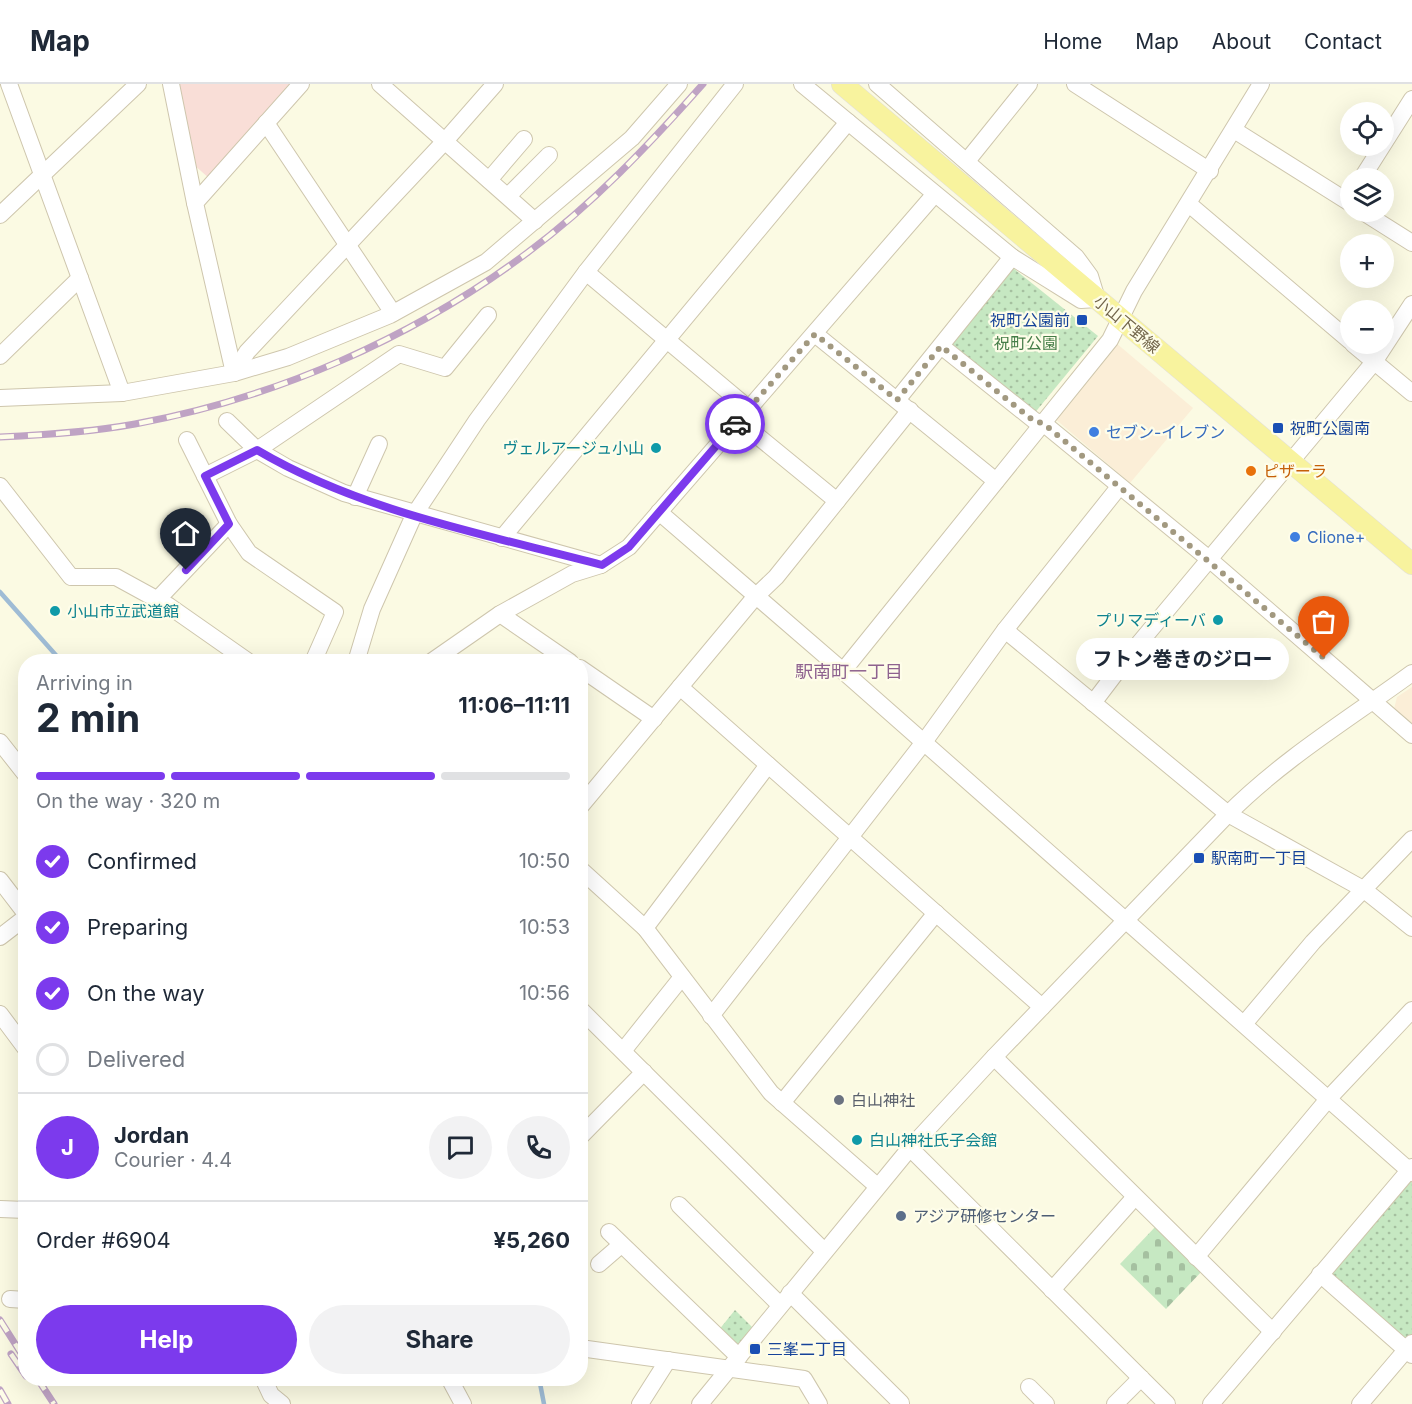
<!DOCTYPE html>
<meta charset="utf-8">
<style>
:root{--surface:#fff;--page:#f2f2f3;--text:#1f2937;--muted:#747a83;--line:#e0e1e3;--accent:#7c3aed}
body{margin:0;font-family:Inter,"Noto Sans JP",sans-serif;background:var(--page);color:var(--text);height:100vh;display:flex;flex-direction:column;font-size:22px;white-space:nowrap}
*{box-sizing:border-box;margin:0}
p{font-size:20px;color:var(--muted)}
.icon{flex:none;width:33px;height:33px;fill:none;stroke:currentColor;stroke-width:2;stroke-linecap:round;stroke-linejoin:round}
.map{position:relative;flex:1;overflow:hidden}
.sheet{position:absolute;left:18px;top:570px;width:570px;height:732px;display:flex;flex-direction:column;background:var(--surface);border-radius:24px;box-shadow:0 6px 24px #0002}
.sheet>*{flex:none}
.tools{position:absolute;left:1340px;top:18px;display:grid;gap:12px}
.tools a{display:grid;place-items:center;width:54px;height:54px;border-radius:50%;background:var(--surface);box-shadow:0 6px 24px #0002;font-size:30px}
.pin{position:absolute;display:grid;place-items:center;width:51px;height:51px;color:#fff;margin:-62px -26px;border-radius:50% 50% 50% 0;rotate:-45deg;box-shadow:0 0 6px #0007}
.pin .icon{rotate:45deg}
.courier{position:absolute;display:grid;place-items:center;width:60px;height:60px;margin:-30px;border:4px solid #7c3aed;border-radius:50%;background:#fff;color:#222;box-shadow:0 2px 8px #0007}
.bubble{position:absolute;height:42px;border-radius:21px;background:var(--surface);box-shadow:0 6px 24px #0002;font-size:20px;font-weight:700;line-height:42px;text-align:center}
.summary em{font-style:normal;font-weight:700}
.summary div{display:flex;flex-direction:column-reverse}
.summary{display:flex;align-items:center;justify-content:space-between;height:102px;padding:0 18px}
h1{font-size:39px;font-weight:700;line-height:45px}
.bar{display:grid;grid-template-columns:repeat(4,1fr);gap:9px 6px;align-content:center;height:72px;padding:0 18px}
.bar i{height:8px;border-radius:4px;background:var(--line)}
.bar .current{background:var(--accent)}
.bar p{grid-column:span 4}
.line{display:flex;align-items:center;gap:15px;padding:0 18px;border-top:2px solid var(--line)}
.line div{flex:1}
.round{display:grid;place-items:center;flex:none;width:63px;height:63px;border-radius:32px;background:var(--page)}
ol{padding:0 18px;list-style:none}
li{display:flex;align-items:center;gap:18px;height:66px}
li p{margin-inline-start:auto}
li .icon{padding:6px;border-radius:50%;background:var(--accent);color:#fff;stroke-width:4}
li:last-child{color:var(--muted)}
li i{width:33px;height:33px;border:3px solid var(--line);border-radius:50%}
.button{display:flex;gap:12px;margin-top:auto;padding:12px 18px}
.button a{flex:1;height:69px;border-radius:36px;background:var(--accent);color:#fff;font-size:24px;font-weight:700;line-height:69px;text-align:center}
.button a+a{background:var(--page);color:var(--text)}
header{display:flex;align-items:center;gap:36px;box-sizing:border-box;height:84px;padding:0 30px;background:var(--surface);border-bottom:2px solid var(--line)}
header strong{font-size:28px}
nav{display:flex;gap:33px;margin-inline-start:auto;font-size:21px}
.map>svg:first-child{display:block}
</style>
<header>
<strong>Map</strong>
<nav><a>Home</a><a>Map</a><a>About</a><a>Contact</a></nav>
</header>
<div class="map">
<svg width="1412" height="1320" viewBox="0 0 1412 1320">
<defs>
<pattern id="cemetery-stones" width="16" height="16" patternUnits="userSpaceOnUse" patternTransform="scale(1.5)"><rect width="16" height="16" fill="#c6e8c2"/><path d="M2 7V4a2 2 0 0 1 4 0v3zM10 15v-3a2 2 0 0 1 4 0v3z" fill="#a5c0a0"/></pattern>
<pattern id="park-dots" width="8" height="8" patternUnits="userSpaceOnUse" patternTransform="scale(1.5)"><rect width="8" height="8" fill="#c6e8c2"/><path d="M2 2h.1M6 6h.1" fill="none" stroke="#a5c0a0" stroke-width="1.8" stroke-linecap="round"/></pattern>
</defs>
<rect width="100%" height="100%" fill="#fbfae3"/>
<g fill="#fbeed7">
<polygon points="1116,259 1193,324 1130,399 1053,333"/>
<polygon points="1412,603 1412,645 1393,629 1397,613"/>
</g>
<polygon fill="#f9ded7" points="176,0 294,0 210,95 193,80"/>
<polygon fill="url(#cemetery-stones)" points="1157,1141 1203,1186 1166,1225 1120,1180"/>
<g fill="url(#park-dots)">
<polygon points="1013,184 1098,252 1033,331 951,262"/>
<polygon points="1412,1092 1412,1254 1406,1261 1325,1190"/>
<polygon points="735,1226 754,1245 736,1265 718,1247"/>
</g>
<g fill="none" stroke-linecap="round" stroke-linejoin="round">
<g stroke="#9fbcd5" stroke-width="4.5">
<polyline points="0,508 62,578"/>
<polyline points="539,1294 544,1320"/>
</g>
<g stroke="#cec6ad" stroke-width="18">
<g id="minor">
<polyline points="9,0 122,309"/>
<polyline points="171,0 195,119"/>
<polyline points="380,0 535,137"/>
<polyline points="802,0 1012,173 1081,216 1097,215 1090,192 1076,173 877,0"/>
<polyline points="1075,0 1210,87"/>
<polyline points="1261,0 1134,207 1110,256 843,587 1412,1089"/>
<polyline points="266,39 393,229"/>
<polyline points="1234,46 1350,119"/>
<polyline points="967,77 1029,0"/>
<polyline points="1362,94 1412,15"/>
<polyline points="489,96 524,55"/>
<polyline points="508,112 549,71"/>
<polyline points="1190,121 1350,257"/>
<polyline points="1363,128 1412,159"/>
<polyline points="0,131 138,0"/>
<polyline points="586,188 748,324"/>
<polyline points="815,250 996,397"/>
<polyline points="1353,260 1412,309"/>
<polyline points="941,262 1035,337 1043,339 1209,475 1412,651"/>
<polyline points="0,272 80,194"/>
<polyline points="234,289 247,268 445,57 495,0"/>
<polyline points="234,289 195,119 301,0"/>
<polyline points="0,314 122,309 234,289 288,273 390,231 486,178 632,54 679,0"/>
<polyline points="897,316 1012,173"/>
<polyline points="738,336 837,417"/>
<polyline points="227,337 257,366 288,384 344,409 601,481"/>
<polyline points="187,356 229,440 249,469 335,528 313,578"/>
<polyline points="205,392 257,366 399,270 445,284 488,231"/>
<polyline points="0,402 71,493 116,493 169,522 249,578"/>
<polyline points="355,413 379,360"/>
<polyline points="659,428 843,587"/>
<polyline points="502,454 848,38"/>
<polyline points="157,516 229,440"/>
<polyline points="500,530 570,578"/>
<polyline points="1005,546 1228,730 1363,805 1412,844"/>
<polyline points="356,578 372,525 414,431 477,336 586,188 735,0"/>
<polyline points="431,578 500,530 572,490 601,481 629,463 934,111"/>
<polyline points="580,584 654,635"/>
<polyline points="680,603 1042,923"/>
<polyline points="1093,619 1131,569 1374,278 1412,220"/>
<polyline points="0,658 26,691"/>
<polyline points="580,723 755,513 776,493 910,326"/>
<polyline points="580,785 645,844 771,1009 877,1102"/>
<polyline points="0,796 26,830"/>
<polyline points="645,844 768,681"/>
<polyline points="0,853 26,833"/>
<polyline points="580,925 824,1167"/>
<polyline points="0,930 26,965"/>
<polyline points="711,932 924,658 1005,546 1119,403"/>
<polyline points="1244,940 1313,858 1412,755"/>
<polyline points="623,967 682,893"/>
<polyline points="994,973 1273,1248"/>
<polyline points="782,1019 936,829"/>
<polyline points="580,1053 644,988"/>
<polyline points="910,1064 1167,1320"/>
<polyline points="679,1121 780,1221"/>
<polyline points="0,1125 26,1126"/>
<polyline points="609,1148 739,1273"/>
<polyline points="1196,1173 1329,1014 1412,926"/>
<polyline points="599,1180 621,1161"/>
<polyline points="1320,1190 1412,1271"/>
<polyline points="1052,1206 1134,1114"/>
<polyline points="790,1209 901,1319"/>
<polyline points="10,1215 26,1216"/>
<polyline points="580,1264 804,1295 819,1320"/>
<polyline points="263,1294 271,1311 282,1320"/>
<polyline points="449,1294 463,1320"/>
<polyline points="1029,1303 1046,1320"/>
<polyline points="640,1320 668,1276"/>
<path d="M700,1320L910,1064L994,973L1228,730C1283,675 1349,635 1412,589"/>
<polyline points="1115,1320 1141,1294"/>
<polyline points="1211,1320 1412,1083"/>
<polyline points="1360,1320 1412,1259"/>
</g>
</g>
<g stroke="#e3e0db" stroke-width="22">
<polyline id="major" points="842,0 1412,480"/>
</g>
<use href="#minor" stroke="#fff" stroke-width="16"/>
<use href="#major" stroke="#f8f39e" stroke-width="21"/>
<g stroke="#bfa3c4" stroke-width="7">
<g id="rail">
<path d="M0,353C45,351 91,348 135,340C276,314 413,254 527,169C593,120 649,61 703,0"/>
<polyline points="0,1236 26,1277"/>
<polyline points="11,1270 26,1292"/>
<polyline points="37,1294 54,1320"/>
<polyline points="0,1306 8,1320"/>
</g>
</g>
<use href="#rail" stroke="#fefde9" stroke-width="4.5" stroke-dasharray="14" stroke-linecap="butt"/>
</g>
<g fill="none" stroke-linecap="round" stroke-linejoin="round">
<polyline stroke="#a29980" stroke-width="6" stroke-dasharray="0 10.8" points="735,340 815,250 897,316 941,262 1035,338 1043,339 1324,574"/>
<path stroke="#7c3aed" stroke-width="8" d="M186,486L229,440L205,392L257,366C362,428 485,450 602,481L629,463L735,340"/>
</g>
<g fill="#1a4fb4" stroke="#fefde9" stroke-width="2">
<rect x="1076" y="230" width="12" height="12" rx="3"/>
<rect x="1272" y="338" width="12" height="12" rx="3"/>
<rect x="1193" y="768" width="12" height="12" rx="3"/>
<rect x="749" y="1259" width="12" height="12" rx="3"/>
</g>
<g fill="#3f7fe0" stroke="#fefde9" stroke-width="2">
<circle cx="1094" cy="348" r="6"/>
<circle cx="1295" cy="453" r="6"/>
</g>
<g fill="#0f9aa8" stroke="#fefde9" stroke-width="2">
<circle cx="656" cy="364" r="6"/>
<circle cx="55" cy="527" r="6"/>
<circle cx="1218" cy="536" r="6"/>
<circle cx="857" cy="1056" r="6"/>
</g>
<circle fill="#e8710a" stroke="#fefde9" stroke-width="2" cx="1251" cy="387" r="6"/>
<circle fill="#6b7280" stroke="#fefde9" stroke-width="2" cx="839" cy="1016" r="6"/>
<circle fill="#5c6f8a" stroke="#fefde9" stroke-width="2" cx="901" cy="1132" r="6"/>
<g text-anchor="middle" stroke-width="4.5" stroke-linejoin="round" paint-order="stroke">
<g font-size="16" fill="#164399" stroke="#fefde9" text-anchor="start">
<text x="1070" y="242" text-anchor="end">祝町公園前</text>
<text x="1290" y="350">祝町公園南</text>
<text x="1211" y="780">駅南町一丁目</text>
<text x="767" y="1271">三峯二丁目</text>
</g>
<g font-size="16" fill="#72654a" stroke="#fefde9">
<text transform="translate(1127 240) rotate(40)" y="6">小山下野線</text>
</g>
<g font-size="16" fill="#457d47" stroke="#fefde9">
<text x="1026" y="265">祝町公園</text>
</g>
<g font-size="16" fill="#366cbe" stroke="#fefde9" text-anchor="start">
<text x="1106" y="354">セブン-イレブン</text>
<text x="1307" y="459">Clione+</text>
</g>
<g font-size="16" fill="#0d838f" stroke="#fefde9" text-anchor="end">
<text x="644" y="370">ヴェルアージュ小山</text>
<text x="67" y="533" text-anchor="start">小山市立武道館</text>
<text x="1206" y="542">プリマディーバ</text>
<text x="869" y="1062" text-anchor="start">白山神社氏子会館</text>
</g>
<g font-size="16" fill="#c56008" stroke="#fefde9" text-anchor="start">
<text x="1263" y="393">ピザーラ</text>
</g>
<g font-size="16" fill="#5b616d" stroke="#fefde9" text-anchor="start">
<text x="851" y="1022">白山神社</text>
</g>
<g font-size="16" fill="#4e5e75" stroke="#fefde9" text-anchor="start">
<text x="913" y="1138">アジア研修センター</text>
</g>
<g font-size="18" fill="#8e628f" stroke="#fefde9">
<text x="849" y="594">駅南町一丁目</text>
</g>
</g>
</svg>
<div class="tools">
<a><svg class="icon" aria-label="locate" viewBox="0 0 24 24"><circle cx="12" cy="12" r="6"/><path d="M12 2v4M12 18v4M2 12h4M18 12h4"/></svg></a>
<a><svg class="icon" aria-label="layers" viewBox="0 0 24 24"><path d="M12 4l9 5-9 5-9-5zM3 14l9 5 9-5"/></svg></a>
<a>+</a>
<a>−</a>
</div>
<div class="pin" style="left:1324px;top:574px;background:#ea580c"><svg class="icon" aria-label="bag" viewBox="0 0 24 24"><path d="M5 8h14l-1 12H6zM9 8a3 3 0 0 1 6 0"/></svg></div>
<div class="pin" style="left:186px;top:486px;background:#1f2937"><svg class="icon" aria-label="home" viewBox="0 0 24 24"><path d="M3 11l9-7 9 7M6 9v11h12V9"/></svg></div>
<div class="courier" style="left:735px;top:340px"><svg class="icon" aria-label="car" viewBox="0 0 24 24"><path d="M5 17H2v-5l4-1 3-4h7l3 4 3 1v5h-3M9 17h6M6 11h13"/><circle cx="7" cy="17" r="2"/><circle cx="17" cy="17" r="2"/></svg></div>
<div class="bubble" style="left:1076px;top:554px;width:213px">フトン巻きのジロー</div>
<section class="sheet">
<div class="summary"><div><h1>2 min</h1><p>Arriving in</p></div><em>11:06–11:11</em></div>
<div class="bar"><i class="current"></i><i class="current"></i><i class="current"></i><i></i><p>On the way · 320 m</p></div>
<ol>
<li><svg class="icon" aria-label="check" viewBox="0 0 24 24"><path d="M5 12l5 5 9-10"/></svg>Confirmed<p>10:50</p></li>
<li><svg class="icon" aria-label="check" viewBox="0 0 24 24"><path d="M5 12l5 5 9-10"/></svg>Preparing<p>10:53</p></li>
<li><svg class="icon" aria-label="check" viewBox="0 0 24 24"><path d="M5 12l5 5 9-10"/></svg>On the way<p>10:56</p></li>
<li><i></i>Delivered</li>
</ol>
<div class="line" style="height:108px"><b class="round" style="background:var(--accent);color:#fff">J</b><div><b>Jordan</b><p>Courier · 4.4</p></div><a class="round"><svg class="icon" aria-label="chat" viewBox="0 0 24 24"><path d="M4 5h16v11H9l-5 4z"/></svg></a><a class="round"><svg class="icon" aria-label="phone" viewBox="0 0 24 24"><path d="M5 4h4l2 5-3 2q2 4 5 5l2-3 5 2v4C11 20 4 13 5 4z"/></svg></a></div>
<div class="line" style="height:78px"><div>Order #6904</div><b>¥5,260</b></div>
<div class="button"><a>Help</a><a>Share</a></div>
</section>
</div>
